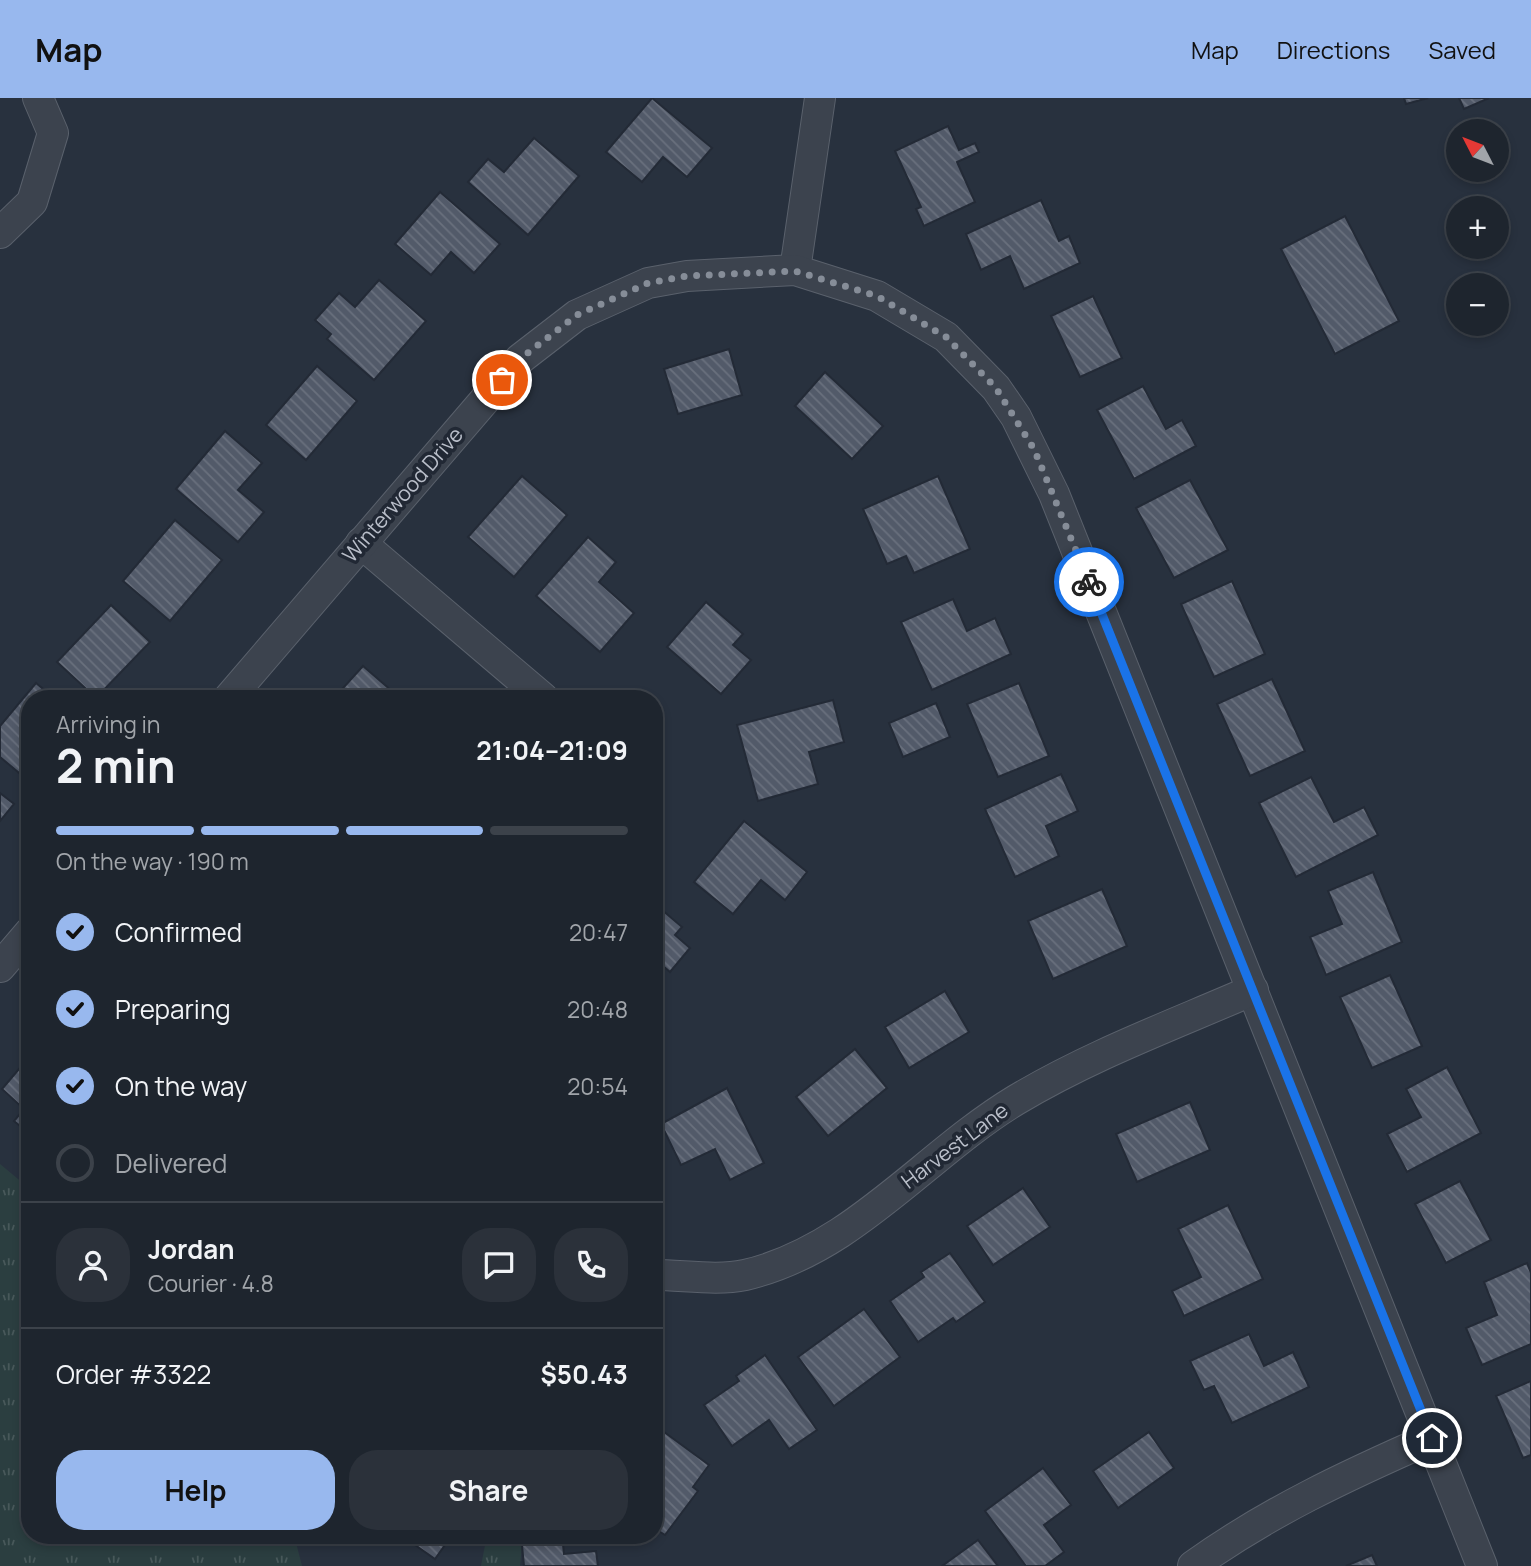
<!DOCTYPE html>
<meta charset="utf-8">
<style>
:root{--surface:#1e252e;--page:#2b313a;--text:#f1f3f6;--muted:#a1a5aa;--line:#3c424a;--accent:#98b8ee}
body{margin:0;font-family:Manrope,sans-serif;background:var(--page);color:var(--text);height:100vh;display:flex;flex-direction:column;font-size:26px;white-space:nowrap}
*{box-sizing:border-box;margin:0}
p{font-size:23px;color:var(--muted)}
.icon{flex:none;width:38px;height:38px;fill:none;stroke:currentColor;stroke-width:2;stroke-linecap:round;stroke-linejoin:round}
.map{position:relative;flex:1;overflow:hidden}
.sheet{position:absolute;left:21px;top:592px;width:642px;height:854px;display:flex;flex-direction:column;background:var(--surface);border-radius:28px;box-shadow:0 4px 10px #0003,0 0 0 2px var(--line)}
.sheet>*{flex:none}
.needle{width:46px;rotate:312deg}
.fabs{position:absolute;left:1446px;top:21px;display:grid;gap:14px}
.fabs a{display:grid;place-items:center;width:63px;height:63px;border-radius:50%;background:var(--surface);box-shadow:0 4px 10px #0003,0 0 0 2px var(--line);font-size:35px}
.pin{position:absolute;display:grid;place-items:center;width:60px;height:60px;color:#fff;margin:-30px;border:4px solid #fff;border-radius:50%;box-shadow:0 2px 7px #0007}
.courier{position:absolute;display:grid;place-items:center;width:70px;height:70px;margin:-35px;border:5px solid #1a73e8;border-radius:50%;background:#fff;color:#222;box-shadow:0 2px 9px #0007}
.headline em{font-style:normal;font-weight:700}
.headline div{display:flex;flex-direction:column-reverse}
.headline{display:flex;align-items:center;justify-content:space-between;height:119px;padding:0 35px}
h1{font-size:46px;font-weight:700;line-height:52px}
.bar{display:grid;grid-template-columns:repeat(4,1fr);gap:10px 7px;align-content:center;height:84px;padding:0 35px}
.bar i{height:9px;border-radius:5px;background:var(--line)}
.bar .current{background:var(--accent)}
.bar p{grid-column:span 4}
.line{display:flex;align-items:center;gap:18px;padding:0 35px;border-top:2px solid var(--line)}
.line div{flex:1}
.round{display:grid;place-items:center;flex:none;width:74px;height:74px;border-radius:28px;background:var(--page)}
ol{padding:0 35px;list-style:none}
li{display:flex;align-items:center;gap:21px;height:77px}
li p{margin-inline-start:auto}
li .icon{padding:7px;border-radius:50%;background:var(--accent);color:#111;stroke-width:4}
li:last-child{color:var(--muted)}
li i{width:38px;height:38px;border:4px solid var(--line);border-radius:50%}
.cta{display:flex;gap:14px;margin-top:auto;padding:14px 35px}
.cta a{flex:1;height:80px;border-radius:28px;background:var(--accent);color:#111;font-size:28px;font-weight:700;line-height:80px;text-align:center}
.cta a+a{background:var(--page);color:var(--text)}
header{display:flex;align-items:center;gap:42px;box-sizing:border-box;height:98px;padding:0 35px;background:var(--accent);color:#111}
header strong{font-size:33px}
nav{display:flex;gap:38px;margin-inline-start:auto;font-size:24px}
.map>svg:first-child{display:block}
</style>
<header>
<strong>Map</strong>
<nav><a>Map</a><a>Directions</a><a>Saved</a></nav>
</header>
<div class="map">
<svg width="1531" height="1468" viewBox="0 0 1531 1468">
<defs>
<pattern id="park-tufts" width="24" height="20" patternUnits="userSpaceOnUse" patternTransform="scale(1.75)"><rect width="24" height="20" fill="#2b3e40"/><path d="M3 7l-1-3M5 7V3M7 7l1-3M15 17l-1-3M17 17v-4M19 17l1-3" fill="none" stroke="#48585a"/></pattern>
<pattern id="building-back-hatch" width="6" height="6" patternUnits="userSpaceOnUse" patternTransform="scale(1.75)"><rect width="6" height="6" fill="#525a69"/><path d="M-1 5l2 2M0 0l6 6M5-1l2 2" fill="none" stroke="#69707d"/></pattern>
</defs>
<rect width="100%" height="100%" fill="#28313e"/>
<g fill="url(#park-tufts)">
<polygon points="0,1066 30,1091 30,1437 294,1437 302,1468 0,1468"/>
<polygon points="487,1437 523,1437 520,1468 481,1468"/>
</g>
<g fill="url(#building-back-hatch)" stroke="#232a36" stroke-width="2">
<polygon points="652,0 712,50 687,79 663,59 642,84 606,54"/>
<polygon points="1404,0 1428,0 1406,6"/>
<polygon points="1459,0 1489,0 1464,11"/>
<polygon points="948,28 959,52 975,45 979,54 957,64 975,104 924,128 916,111 921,109 895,53"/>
<polygon points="534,40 579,78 528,137 468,84 488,61 504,74"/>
<polygon points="440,94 500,146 474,175 451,154 431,177 395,146"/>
<polygon points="1041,102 1059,143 1069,138 1080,165 1024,191 1010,158 981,172 966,136"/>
<polygon points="1345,118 1399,223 1335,256 1281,151"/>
<polygon points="379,182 426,223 374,282 327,241 331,236 315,222 339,195 355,209"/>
<polygon points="1093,198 1122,260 1080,279 1051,218"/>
<polygon points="729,251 742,297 678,316 664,271"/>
<polygon points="317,268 357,303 306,362 266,327"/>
<polygon points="825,274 883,328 852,361 795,308"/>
<polygon points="1143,288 1166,331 1182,322 1196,348 1134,381 1097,312"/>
<polygon points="225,333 262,365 238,392 264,414 238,444 176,391"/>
<polygon points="522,378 567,417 514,479 468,439"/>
<polygon points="938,378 970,451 914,475 906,458 887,466 863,411"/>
<polygon points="1190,382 1228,452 1174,480 1136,410"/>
<polygon points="175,422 222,462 170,523 123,483"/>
<polygon points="588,439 616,464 599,484 634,515 600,554 536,498"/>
<polygon points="1232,483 1265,556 1214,579 1181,506"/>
<polygon points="953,501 967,533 995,520 1011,556 932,592 901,524"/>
<polygon points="706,504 743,536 733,547 751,562 721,596 667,549"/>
<polygon points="111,507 150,544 96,600 57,564"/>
<polygon points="363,568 400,600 334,600"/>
<polygon points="1272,581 1305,653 1250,678 1217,606"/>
<polygon points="36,585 54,600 30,600 30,684 0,659 0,628"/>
<polygon points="1019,585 1049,658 998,679 967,606"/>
<polygon points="833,602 844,644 809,654 818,686 758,703 737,627"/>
<polygon points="936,605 950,639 903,659 889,625"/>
<polygon points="1061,676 1078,713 1046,728 1059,758 1015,779 985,711"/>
<polygon points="1311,679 1334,724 1364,709 1378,737 1296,779 1259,705"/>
<polygon points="0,695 14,706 0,723"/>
<polygon points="744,723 807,774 785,802 761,782 733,816 694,784"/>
<polygon points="1373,774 1402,844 1326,877 1310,839 1342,826 1328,793"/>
<polygon points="1102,791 1127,848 1053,881 1028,823"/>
<polygon points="654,805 682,829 675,837 690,850 670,874 654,860"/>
<polygon points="1390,877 1422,948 1372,970 1340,899"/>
<polygon points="945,893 969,934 909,970 885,929"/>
<polygon points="855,951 887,990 828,1038 796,999"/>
<polygon points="30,958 30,1036 14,1023 24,1011 2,991"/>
<polygon points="1447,969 1481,1035 1407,1074 1387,1036 1421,1019 1406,991"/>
<polygon points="727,990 764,1065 730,1082 715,1051 681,1067 661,1026"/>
<polygon points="1190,1004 1210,1052 1137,1084 1116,1036"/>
<polygon points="1460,1083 1491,1142 1446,1165 1415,1106"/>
<polygon points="1023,1090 1050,1129 993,1167 967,1128"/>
<polygon points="1228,1107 1263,1181 1184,1218 1172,1193 1201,1179 1178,1131"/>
<polygon points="950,1155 985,1204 956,1224 953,1220 918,1244 890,1203 924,1179 921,1174"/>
<polygon points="1527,1165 1531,1175 1531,1246 1482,1267 1466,1230 1497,1217 1484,1184"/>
<polygon points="864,1211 900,1259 834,1308 798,1259"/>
<polygon points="1249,1236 1264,1268 1293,1254 1309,1289 1232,1325 1214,1288 1204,1292 1190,1263"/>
<polygon points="765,1257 817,1332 789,1351 769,1322 732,1348 704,1307 739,1283 736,1278"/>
<polygon points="1531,1283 1531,1357 1523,1360 1496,1298"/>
<polygon points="660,1331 709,1367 693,1389 698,1393 665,1437 654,1430 654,1338"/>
<polygon points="1149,1334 1174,1370 1118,1410 1093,1373"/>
<polygon points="1043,1370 1071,1407 1044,1427 1064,1454 1045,1468 1026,1468 985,1413"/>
<polygon points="401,1437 452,1437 435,1461"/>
<polygon points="521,1437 562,1437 564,1456 596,1453 598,1468 524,1468"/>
<polygon points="978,1442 998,1468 942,1468"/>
<polygon points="1372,1457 1377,1468 1346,1468"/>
</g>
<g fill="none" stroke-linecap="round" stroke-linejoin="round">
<g stroke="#5a616c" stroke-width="32">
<g id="street">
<polyline points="0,135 32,104 53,35 38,0"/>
<polyline points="795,172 820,0"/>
<polyline points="361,445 543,600"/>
<polyline points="229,600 520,261 577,217 648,185 687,178 795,172 877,198 946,239 996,290 1016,319 1054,396 1482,1468"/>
<polyline points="0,869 30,834"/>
<path d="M654,1177C683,1177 717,1183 745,1177C853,1152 925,1057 1016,1002C1091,957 1173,927 1253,892"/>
<path d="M1193,1468C1268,1414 1348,1377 1432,1340"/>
</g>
</g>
<use href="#street" stroke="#3c434e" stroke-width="30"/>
</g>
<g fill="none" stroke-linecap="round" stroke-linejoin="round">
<polyline stroke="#868d98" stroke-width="7" stroke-dasharray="0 12.6" points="502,282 520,261 577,217 648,185 687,178 795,173 877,198 946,239 996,290 1034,351 1089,484"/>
<polyline stroke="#1a73e8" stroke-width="9" points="1089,484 1432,1340"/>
</g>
<g text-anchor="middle" stroke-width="7" stroke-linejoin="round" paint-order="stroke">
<g font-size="21" fill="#b9bec9" stroke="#212834">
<text transform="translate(403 397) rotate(-49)" y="7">Winterwood Drive</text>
<text transform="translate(955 1048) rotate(-37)" y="7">Harvest Lane</text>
</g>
</g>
</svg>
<div class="fabs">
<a><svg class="needle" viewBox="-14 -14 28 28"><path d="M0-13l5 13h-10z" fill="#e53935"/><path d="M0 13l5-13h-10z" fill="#a1a5aa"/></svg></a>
<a>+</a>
<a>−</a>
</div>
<div class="pin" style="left:502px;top:282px;background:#ea580c"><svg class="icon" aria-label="bag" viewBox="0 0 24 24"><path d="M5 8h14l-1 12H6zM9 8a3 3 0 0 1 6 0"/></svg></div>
<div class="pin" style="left:1432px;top:1340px;background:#1f2937"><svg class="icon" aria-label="home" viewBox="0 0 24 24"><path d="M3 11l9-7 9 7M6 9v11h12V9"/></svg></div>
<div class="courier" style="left:1089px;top:484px"><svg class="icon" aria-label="bike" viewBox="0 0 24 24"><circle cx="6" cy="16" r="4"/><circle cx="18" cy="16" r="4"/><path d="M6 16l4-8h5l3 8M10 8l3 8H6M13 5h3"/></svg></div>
<section class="sheet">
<div class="headline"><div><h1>2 min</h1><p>Arriving in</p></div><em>21:04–21:09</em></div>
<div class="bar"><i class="current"></i><i class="current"></i><i class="current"></i><i></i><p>On the way · 190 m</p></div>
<ol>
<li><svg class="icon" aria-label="check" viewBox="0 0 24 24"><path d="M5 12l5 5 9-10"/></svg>Confirmed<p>20:47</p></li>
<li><svg class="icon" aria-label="check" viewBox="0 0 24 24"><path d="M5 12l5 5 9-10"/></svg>Preparing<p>20:48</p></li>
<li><svg class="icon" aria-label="check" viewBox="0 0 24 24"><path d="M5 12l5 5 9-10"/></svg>On the way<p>20:54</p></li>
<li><i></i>Delivered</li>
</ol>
<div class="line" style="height:126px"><a class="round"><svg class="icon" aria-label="person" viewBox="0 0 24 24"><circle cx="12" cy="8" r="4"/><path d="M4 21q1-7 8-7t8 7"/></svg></a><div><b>Jordan</b><p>Courier · 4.8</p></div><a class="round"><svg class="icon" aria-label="chat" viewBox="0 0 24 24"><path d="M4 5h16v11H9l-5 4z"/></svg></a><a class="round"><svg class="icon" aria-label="phone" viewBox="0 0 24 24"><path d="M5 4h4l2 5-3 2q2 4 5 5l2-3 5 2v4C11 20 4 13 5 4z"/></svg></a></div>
<div class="line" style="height:91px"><div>Order #3322</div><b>$50.43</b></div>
<div class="cta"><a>Help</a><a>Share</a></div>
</section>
</div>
